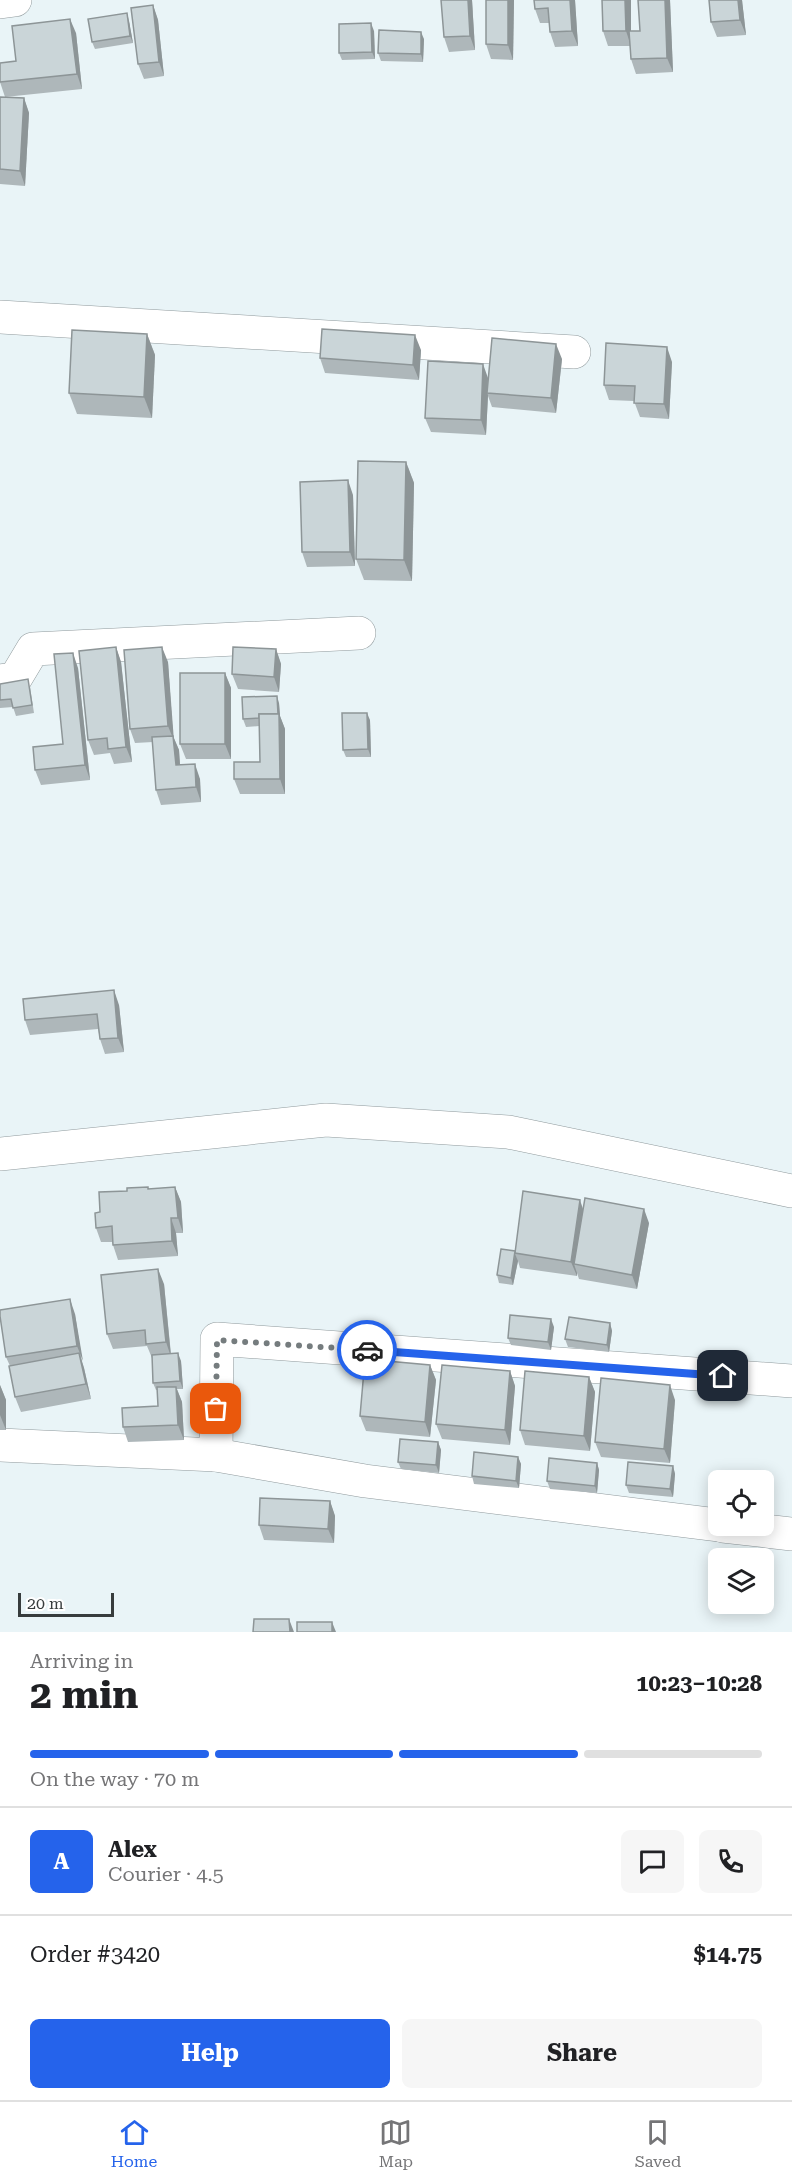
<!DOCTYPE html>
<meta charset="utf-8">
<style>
:root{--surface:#fff;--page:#f6f6f6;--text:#202124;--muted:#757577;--line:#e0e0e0;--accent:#2563eb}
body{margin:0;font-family:"Roboto Serif",serif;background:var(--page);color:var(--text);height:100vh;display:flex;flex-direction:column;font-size:22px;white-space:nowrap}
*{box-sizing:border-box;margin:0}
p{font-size:20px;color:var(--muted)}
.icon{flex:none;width:33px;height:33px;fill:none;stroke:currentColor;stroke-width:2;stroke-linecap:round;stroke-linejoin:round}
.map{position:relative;height:1632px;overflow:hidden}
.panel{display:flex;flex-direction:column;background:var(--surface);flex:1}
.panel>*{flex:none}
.fabs{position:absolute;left:708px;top:1470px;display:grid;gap:12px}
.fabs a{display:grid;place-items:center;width:66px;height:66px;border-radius:9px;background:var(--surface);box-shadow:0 3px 15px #0003;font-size:30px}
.scale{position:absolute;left:18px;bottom:15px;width:96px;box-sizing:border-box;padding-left:6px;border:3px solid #373c3d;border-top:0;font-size:16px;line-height:21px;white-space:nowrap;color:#373c3d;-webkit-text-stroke:4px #fff;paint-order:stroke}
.pin{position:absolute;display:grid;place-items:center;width:51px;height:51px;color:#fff;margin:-26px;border-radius:12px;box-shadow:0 3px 9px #0006}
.courier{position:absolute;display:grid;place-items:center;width:60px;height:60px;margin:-30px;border:4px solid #2563eb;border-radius:50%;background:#fff;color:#222;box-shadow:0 2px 8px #0007}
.head em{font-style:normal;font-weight:700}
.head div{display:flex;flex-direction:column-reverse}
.head{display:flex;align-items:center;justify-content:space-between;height:102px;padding:0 30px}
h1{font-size:39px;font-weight:700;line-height:45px}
.bar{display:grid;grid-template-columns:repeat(4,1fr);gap:9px 6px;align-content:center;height:72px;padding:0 30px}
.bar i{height:8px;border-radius:4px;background:var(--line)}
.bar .current{background:var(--accent)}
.bar p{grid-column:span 4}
.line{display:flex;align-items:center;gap:15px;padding:0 30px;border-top:2px solid var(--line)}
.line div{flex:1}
.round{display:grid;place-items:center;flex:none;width:63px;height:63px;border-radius:9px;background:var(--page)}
.action{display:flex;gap:12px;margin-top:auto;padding:12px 30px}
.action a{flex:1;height:69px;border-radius:9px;background:var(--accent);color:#fff;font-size:24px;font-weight:700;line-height:69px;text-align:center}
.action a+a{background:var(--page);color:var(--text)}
.tab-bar{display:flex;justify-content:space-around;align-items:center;height:84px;border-top:2px solid var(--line);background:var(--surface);font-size:16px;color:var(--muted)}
.tab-bar a{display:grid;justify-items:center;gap:3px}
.tab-bar .current{color:var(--accent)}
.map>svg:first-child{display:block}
</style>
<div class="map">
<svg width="792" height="1632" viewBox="0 0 792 1632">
<rect width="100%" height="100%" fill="#e9f4f7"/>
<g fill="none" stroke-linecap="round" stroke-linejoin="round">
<g stroke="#909a9d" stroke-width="34">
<g id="minor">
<polyline points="0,2 15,0"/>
<polyline points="0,317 574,352"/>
<polyline points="0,681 15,679 33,649 359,633"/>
<polyline points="0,1154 326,1120 508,1132 792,1191"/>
<polyline points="0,1445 216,1455 365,1481 718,1525"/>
<polyline points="216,1455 217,1339 792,1381"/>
<polyline points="723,1526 792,1534"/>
</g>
</g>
<use href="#minor" stroke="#fff" stroke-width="33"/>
</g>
<g fill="#aeb7ba">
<polygon points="441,0 472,0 475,50 449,52 444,37"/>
<polygon points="514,0 513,60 491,59 486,44"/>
<polygon points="575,0 578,46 555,47 550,32 549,23 540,23 535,9"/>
<polygon points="602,0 631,0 631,31 640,31 638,0 670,0 673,72 636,74 631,59 630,46 608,46 603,31"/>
<polygon points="709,0 742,0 746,35 717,37 711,22"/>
<polygon points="153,5 158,20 164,76 144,79 138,64"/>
<polygon points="129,21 133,43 95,49 92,42"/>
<polygon points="374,31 375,59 342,60 339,53"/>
<polygon points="76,33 82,89 5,97 0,82 16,61"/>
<polygon points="424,39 423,62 381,61 378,53"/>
<polygon points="0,97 24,98 29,113 25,186 0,184"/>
<polygon points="147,334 155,355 152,418 77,414 69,393"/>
<polygon points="421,350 419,380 325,373 320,358"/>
<polygon points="562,359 556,413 492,407 488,396 486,435 431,432 425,418 488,378"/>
<polygon points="672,362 669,419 640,417 634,401 609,400 604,385"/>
<polygon points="406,462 414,483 412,581 364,580 356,559"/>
<polygon points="353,495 355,566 307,567 302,552"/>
<polygon points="116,647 121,662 132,762 114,764 110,753 94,755 88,740"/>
<polygon points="276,649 281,664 279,692 238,689 232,674"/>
<polygon points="168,662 173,736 179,750 180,765 200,779 201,802 161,805 156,790 153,742 135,743 130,729"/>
<polygon points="78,668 90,780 41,785 35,770 63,744"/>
<polygon points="225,673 231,688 231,759 186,759 180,744"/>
<polygon points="0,684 30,687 34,713 16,716 13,707 0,708"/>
<polygon points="279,703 280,716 285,729 285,794 240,794 234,779 260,762 259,726 246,727 243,719"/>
<polygon points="370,720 371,757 346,757 343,750"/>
<polygon points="119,1005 124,1052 105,1054 100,1039 98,1029 30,1035 25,1020"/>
<polygon points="148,1187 148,1189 175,1187 181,1202 183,1233 176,1233 178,1256 118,1260 112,1242 101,1242 96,1228 100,1212 127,1191"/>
<polygon points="583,1209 649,1223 637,1289 579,1279 577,1273 577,1276 520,1268 518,1261 513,1285 499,1283 497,1275 515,1251"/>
<polygon points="164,1284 171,1354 181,1361 183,1389 177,1389 182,1402 184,1440 128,1442 123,1427 158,1406 157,1390 156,1390 153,1383 152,1358 147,1346 113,1349 107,1334"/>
<polygon points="75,1314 82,1361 84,1368 91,1399 21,1412 15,1397 10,1366 6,1357"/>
<polygon points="610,1323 612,1331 609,1352 568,1347 565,1339"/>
<polygon points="554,1327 551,1350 511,1345 508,1338"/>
<polygon points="430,1365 436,1380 430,1437 366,1431 360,1416"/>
<polygon points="510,1371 515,1386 510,1445 442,1439 436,1424"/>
<polygon points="589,1377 595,1392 590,1451 525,1445 520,1430"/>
<polygon points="0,1385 6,1400 6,1430 0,1430"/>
<polygon points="675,1400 670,1463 601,1457 595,1442"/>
<polygon points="438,1442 441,1450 439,1473 401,1469 398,1462"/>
<polygon points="518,1457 521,1464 519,1488 474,1484 472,1476"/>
<polygon points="597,1463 599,1470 597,1493 550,1489 547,1481"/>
<polygon points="673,1466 675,1474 673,1497 629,1493 626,1485"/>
<polygon points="330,1501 335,1516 334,1543 264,1540 259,1525"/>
</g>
<g fill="#8d9597">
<polygon points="468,0 472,0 475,50 470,36"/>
<polygon points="508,0 514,0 513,60 508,45"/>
<polygon points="570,0 575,0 578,46 572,31"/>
<polygon points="625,0 631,0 631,46 626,31"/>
<polygon points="665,0 670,0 673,72 667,58"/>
<polygon points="738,0 742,0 746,35 740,20"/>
<polygon points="153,5 158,20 164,76 159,62"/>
<polygon points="127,13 129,21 133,43 130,36"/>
<polygon points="70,19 76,33 82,89 77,74"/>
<polygon points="371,23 374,31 375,59 372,52"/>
<polygon points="421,32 424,39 423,62 421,54"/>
<polygon points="24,98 29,113 25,186 20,171"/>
<polygon points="147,334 155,355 152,418 144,397"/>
<polygon points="415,335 421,350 419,380 413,365"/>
<polygon points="556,344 562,359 556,413 551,398"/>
<polygon points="667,347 672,362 669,419 664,404"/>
<polygon points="483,364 488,378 487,393 488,395 486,435 481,420"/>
<polygon points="406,462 414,483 412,581 404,560"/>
<polygon points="348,480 353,495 355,566 350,552"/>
<polygon points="116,647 121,662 132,762 126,747"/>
<polygon points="162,647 168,662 174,741 168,726"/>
<polygon points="276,649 281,664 279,692 274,677"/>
<polygon points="73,653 78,668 90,780 85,765"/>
<polygon points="225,673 231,688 231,759 225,744"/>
<polygon points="277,696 279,703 280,716 285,729 285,794 280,779"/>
<polygon points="367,713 370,720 371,757 368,749"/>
<polygon points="173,736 179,750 181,780 176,765"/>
<polygon points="195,764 200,779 201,802 196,787"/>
<polygon points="114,990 119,1005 124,1052 118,1038"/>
<polygon points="175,1187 181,1202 183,1233 178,1218"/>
<polygon points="580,1200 585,1215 574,1264 577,1273 577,1276 571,1262"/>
<polygon points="644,1209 649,1223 637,1289 632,1275"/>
<polygon points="171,1218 176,1233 178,1256 172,1241"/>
<polygon points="515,1254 518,1261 513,1285 511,1278"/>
<polygon points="158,1269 164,1284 171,1357 166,1342"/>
<polygon points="70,1299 75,1314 83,1361 77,1346"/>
<polygon points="551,1319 554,1327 551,1350 548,1342"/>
<polygon points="610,1323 612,1331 609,1352 607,1345"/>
<polygon points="79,1353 84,1368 91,1399 86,1384"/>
<polygon points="178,1353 181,1361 183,1389 180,1381"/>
<polygon points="430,1365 436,1380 430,1437 425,1422"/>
<polygon points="510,1371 515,1386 510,1445 505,1430"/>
<polygon points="589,1377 595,1392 590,1451 584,1436"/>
<polygon points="0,1385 6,1400 6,1430 0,1415"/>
<polygon points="670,1385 675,1400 670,1463 664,1449"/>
<polygon points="176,1387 182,1402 184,1440 178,1425"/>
<polygon points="438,1442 441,1450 439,1473 436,1465"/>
<polygon points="518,1457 521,1464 519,1488 516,1481"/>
<polygon points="597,1463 599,1470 597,1493 595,1486"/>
<polygon points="673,1466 675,1474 673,1497 670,1489"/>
<polygon points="330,1501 335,1516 334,1543 328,1529"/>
<polygon points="289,1619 294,1632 290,1632"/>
<polygon points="332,1622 336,1632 332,1632"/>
</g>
<g fill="#cad5d8" stroke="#8d9597" stroke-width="1.5">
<polygon points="441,0 468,0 470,36 444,37"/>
<polygon points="486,0 508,0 508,45 486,44"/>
<polygon points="534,0 570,0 572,31 550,32 548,8 535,9"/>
<polygon points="602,0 625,0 626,31 603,31"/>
<polygon points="638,0 665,0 667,58 631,59 629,31 640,31"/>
<polygon points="709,0 738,0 740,20 711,22"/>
<polygon points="153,5 159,62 138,64 131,8"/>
<polygon points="127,13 130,36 92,42 88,19"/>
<polygon points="70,19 77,74 0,82 0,63 16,61 12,26"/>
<polygon points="371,23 372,52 339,53 339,24"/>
<polygon points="379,30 421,32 421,54 378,53"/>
<polygon points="0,97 24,98 20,171 0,169"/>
<polygon points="322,329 415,335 413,365 320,358"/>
<polygon points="72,330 147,334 144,397 69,393"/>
<polygon points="492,338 556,344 551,398 487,393"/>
<polygon points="606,343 667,347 664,404 634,403 635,386 604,385"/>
<polygon points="428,361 483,364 481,420 425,418"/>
<polygon points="358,461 406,462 404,560 356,559"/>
<polygon points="348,480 350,552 302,552 300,482"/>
<polygon points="116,647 126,747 108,749 107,738 88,740 79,651"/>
<polygon points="162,647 168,726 130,729 124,650"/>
<polygon points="233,647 276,649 274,677 232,674"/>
<polygon points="73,653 85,765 35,770 33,747 63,744 54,654"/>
<rect x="180" y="673" width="45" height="71"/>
<polygon points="28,679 32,705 13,708 11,699 0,700 0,684"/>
<polygon points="277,696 278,714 259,714 259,718 243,719 242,697"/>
<polygon points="342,713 367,713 368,749 343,750"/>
<polygon points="259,714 279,714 280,779 234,779 234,762 260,762"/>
<polygon points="173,736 176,765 195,764 196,787 156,790 152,737"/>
<polygon points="114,990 118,1038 100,1039 97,1014 25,1020 23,999"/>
<polygon points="148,1187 148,1189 175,1187 178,1218 171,1218 172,1241 113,1245 112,1226 96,1228 95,1213 100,1212 99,1192 127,1191 127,1188"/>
<polygon points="523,1191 580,1200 571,1262 515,1253"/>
<polygon points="585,1198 644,1209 632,1275 574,1264"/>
<polygon points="501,1249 515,1251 511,1278 497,1275"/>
<polygon points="158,1269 166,1342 146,1344 145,1330 107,1334 101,1275"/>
<polygon points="70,1299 77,1346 6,1357 0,1316 0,1310"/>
<polygon points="510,1315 551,1319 548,1342 508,1338"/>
<polygon points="569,1317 610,1323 607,1345 565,1339"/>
<polygon points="79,1353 86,1384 15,1397 9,1366"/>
<polygon points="178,1353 180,1381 153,1383 152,1355"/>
<polygon points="365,1359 430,1365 425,1422 360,1416"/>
<polygon points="442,1365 510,1371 505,1430 436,1424"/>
<polygon points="525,1371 589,1377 584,1436 520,1430"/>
<polygon points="601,1378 670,1385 664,1449 595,1442"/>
<polygon points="157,1387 176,1387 178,1425 123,1427 122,1408 158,1406"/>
<polygon points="400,1439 438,1442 436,1465 398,1462"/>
<polygon points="474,1452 518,1457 516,1481 472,1476"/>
<polygon points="549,1458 597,1463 595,1486 547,1481"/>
<polygon points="628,1462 673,1466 670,1489 626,1485"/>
<polygon points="260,1498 330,1501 328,1529 259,1525"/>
<polygon points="254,1619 289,1619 290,1632 253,1632"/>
<rect x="297" y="1622" width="35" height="10"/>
</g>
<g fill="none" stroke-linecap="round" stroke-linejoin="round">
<polyline stroke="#757c7e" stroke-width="6" stroke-dasharray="0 10.8" points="216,1409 217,1340 367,1350"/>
<polyline stroke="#2563eb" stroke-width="8" points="367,1350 723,1376"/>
</g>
</svg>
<div class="fabs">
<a><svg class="icon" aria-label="locate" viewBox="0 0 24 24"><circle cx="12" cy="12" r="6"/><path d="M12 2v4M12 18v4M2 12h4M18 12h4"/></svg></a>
<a><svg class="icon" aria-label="layers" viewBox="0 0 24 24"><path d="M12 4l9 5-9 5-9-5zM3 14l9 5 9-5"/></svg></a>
</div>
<div class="scale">20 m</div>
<div class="pin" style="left:216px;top:1409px;background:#ea580c"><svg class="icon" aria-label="bag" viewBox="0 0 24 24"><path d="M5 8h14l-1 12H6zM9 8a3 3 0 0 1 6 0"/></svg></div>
<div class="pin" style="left:723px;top:1376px;background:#1f2937"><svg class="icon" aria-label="home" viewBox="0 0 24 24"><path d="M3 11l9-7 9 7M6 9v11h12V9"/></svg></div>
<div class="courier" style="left:367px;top:1350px"><svg class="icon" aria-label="car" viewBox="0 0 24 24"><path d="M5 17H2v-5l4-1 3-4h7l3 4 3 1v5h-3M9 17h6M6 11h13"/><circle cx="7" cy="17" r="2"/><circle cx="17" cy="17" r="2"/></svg></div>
</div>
<section class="panel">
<div class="head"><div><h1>2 min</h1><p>Arriving in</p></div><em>10:23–10:28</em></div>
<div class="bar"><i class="current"></i><i class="current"></i><i class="current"></i><i></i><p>On the way · 70 m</p></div>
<div class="line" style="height:108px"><b class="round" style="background:var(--accent);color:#fff">A</b><div><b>Alex</b><p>Courier · 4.5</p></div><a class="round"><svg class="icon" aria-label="chat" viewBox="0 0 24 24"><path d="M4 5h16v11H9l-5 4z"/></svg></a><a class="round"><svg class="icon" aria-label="phone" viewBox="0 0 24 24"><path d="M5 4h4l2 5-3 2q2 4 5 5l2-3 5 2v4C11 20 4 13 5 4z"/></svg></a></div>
<div class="line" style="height:78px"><div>Order #3420</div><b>$14.75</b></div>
<div class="action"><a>Help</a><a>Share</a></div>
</section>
<nav class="tab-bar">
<a class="current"><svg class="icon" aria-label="home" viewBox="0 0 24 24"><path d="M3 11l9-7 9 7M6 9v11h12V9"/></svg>Home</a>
<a><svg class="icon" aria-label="map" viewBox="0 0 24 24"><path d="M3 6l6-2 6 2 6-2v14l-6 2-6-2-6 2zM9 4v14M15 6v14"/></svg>Map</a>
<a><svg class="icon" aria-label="saved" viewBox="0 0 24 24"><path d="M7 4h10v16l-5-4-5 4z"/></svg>Saved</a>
</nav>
